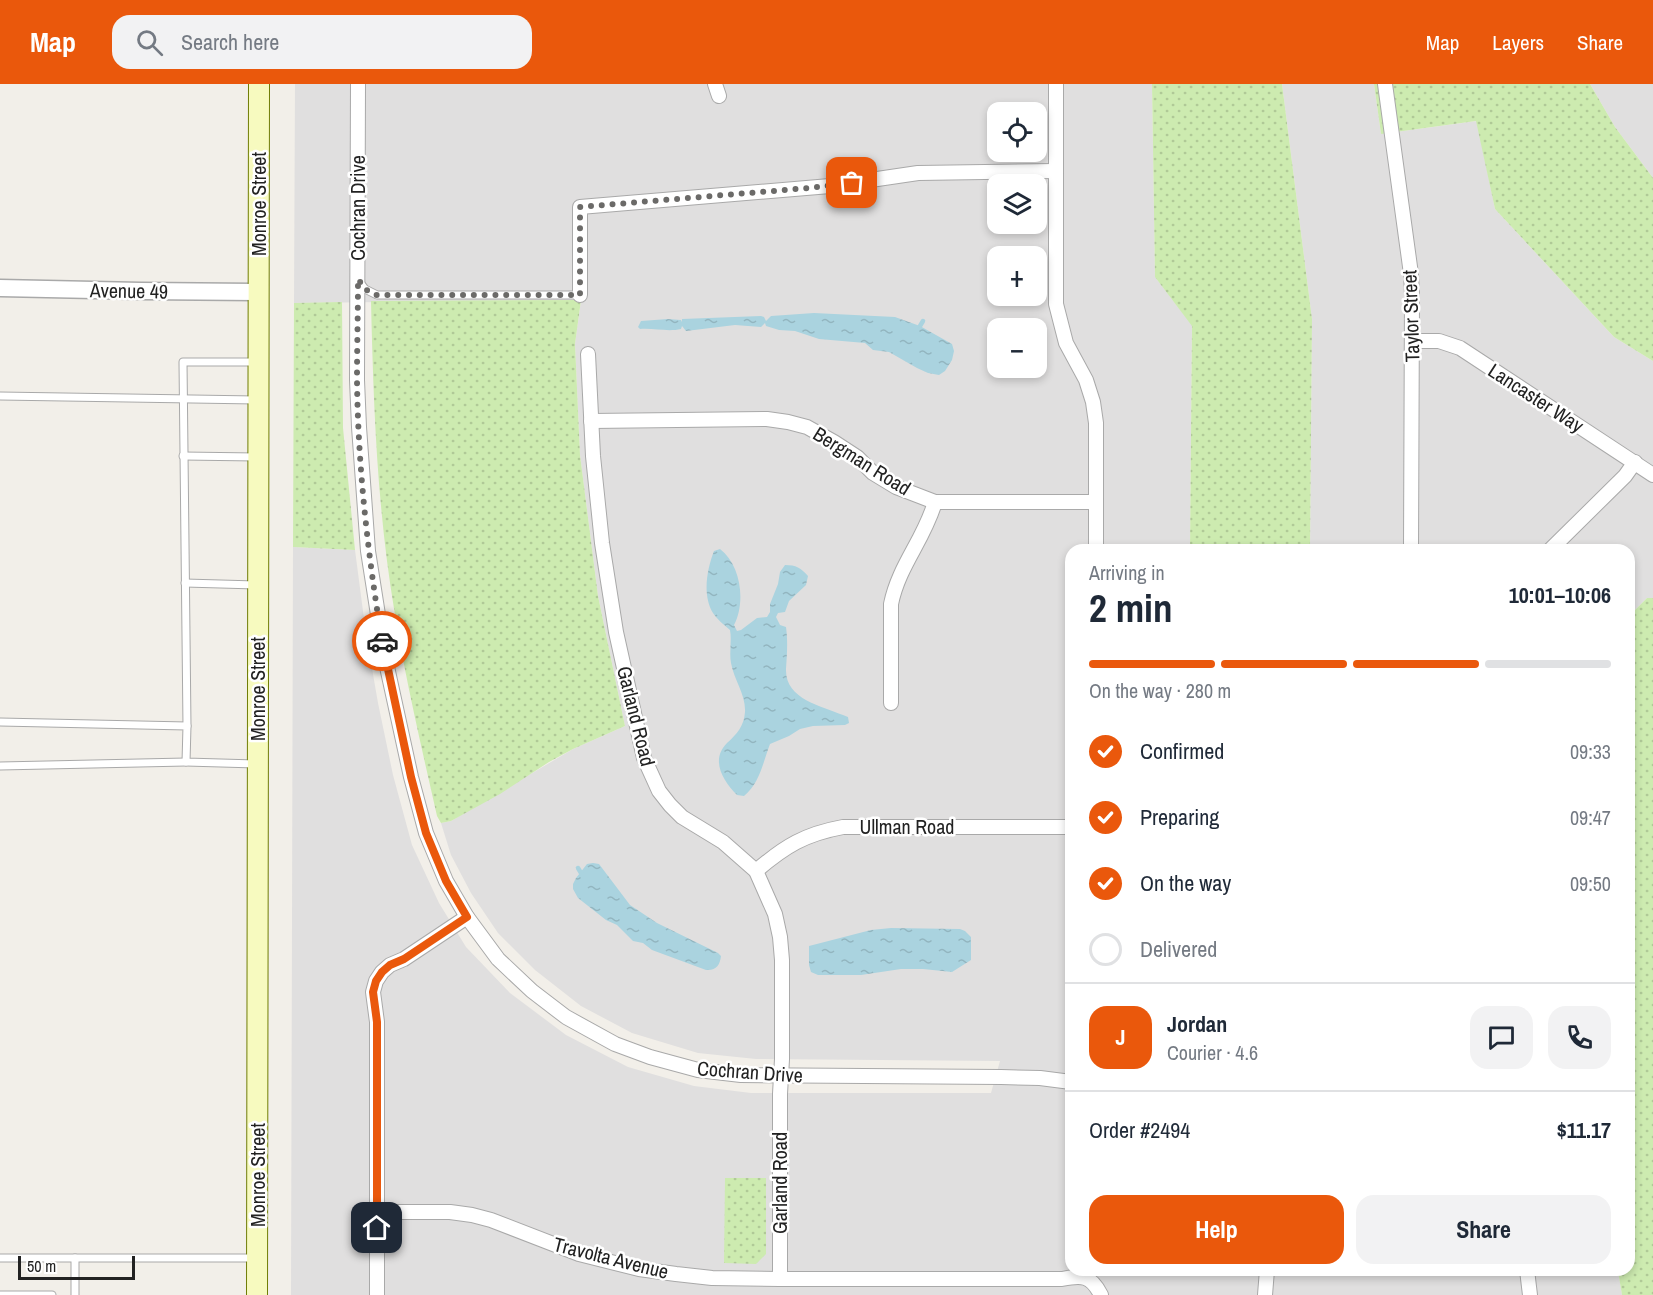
<!DOCTYPE html>
<meta charset="utf-8">
<style>
:root{--surface:#fff;--page:#f2f2f3;--text:#1f2937;--muted:#747a83;--line:#e0e1e3;--accent:#ea580c}
body{margin:0;font-family:"Archivo Narrow",sans-serif;background:var(--page);color:var(--text);height:100vh;display:flex;flex-direction:column;font-size:22px;white-space:nowrap}
*{box-sizing:border-box;margin:0}
p{font-size:20px;color:var(--muted)}
.icon{flex:none;width:33px;height:33px;fill:none;stroke:currentColor;stroke-width:2;stroke-linecap:round;stroke-linejoin:round}
.map{position:relative;flex:1;overflow:hidden}
.side{position:absolute;left:1065px;top:460px;width:570px;height:732px;display:flex;flex-direction:column;background:var(--surface);border-radius:18px;box-shadow:0 3px 9px #0003}
.side>*{flex:none}
.fabs{position:absolute;left:987px;top:18px;display:grid;gap:12px}
.fabs a{display:grid;place-items:center;width:60px;height:60px;border-radius:12px;background:var(--surface);box-shadow:0 3px 9px #0003;font-size:30px}
.scale{position:absolute;left:18px;bottom:15px;width:117px;box-sizing:border-box;padding-left:6px;border:3px solid #222;border-top:0;font-size:16px;line-height:21px;white-space:nowrap;color:#222;-webkit-text-stroke:4px #fff;paint-order:stroke}
.pin{position:absolute;display:grid;place-items:center;width:51px;height:51px;color:#fff;margin:-26px;border-radius:12px;box-shadow:0 3px 9px #0006}
.courier{position:absolute;display:grid;place-items:center;width:60px;height:60px;margin:-30px;border:4px solid #ea580c;border-radius:50%;background:#fff;color:#222;box-shadow:0 2px 8px #0007}
.summary em{font-style:normal;font-weight:800}
.summary div{display:flex;flex-direction:column-reverse}
.summary{display:flex;align-items:center;justify-content:space-between;height:102px;padding:0 24px}
h1{font-size:39px;font-weight:800;line-height:45px}
.bar{display:grid;grid-template-columns:repeat(4,1fr);gap:9px 6px;align-content:center;height:72px;padding:0 24px}
.bar i{height:8px;border-radius:4px;background:var(--line)}
.bar .active{background:var(--accent)}
.bar p{grid-column:span 4}
.line{display:flex;align-items:center;gap:15px;padding:0 24px;border-top:2px solid var(--line)}
.line div{flex:1}
.round{display:grid;place-items:center;flex:none;width:63px;height:63px;border-radius:18px;background:var(--page)}
ol{padding:0 24px;list-style:none}
li{display:flex;align-items:center;gap:18px;height:66px}
li p{margin-inline-start:auto}
li .icon{padding:6px;border-radius:50%;background:var(--accent);color:#fff;stroke-width:4}
li:last-child{color:var(--muted)}
li i{width:33px;height:33px;border:3px solid var(--line);border-radius:50%}
.button{display:flex;gap:12px;margin-top:auto;padding:12px 24px}
.button a{flex:1;height:69px;border-radius:18px;background:var(--accent);color:#fff;font-size:24px;font-weight:800;line-height:69px;text-align:center}
.button a+a{background:var(--page);color:var(--text)}
header{display:flex;align-items:center;gap:36px;box-sizing:border-box;height:84px;padding:0 30px;background:var(--accent);color:#fff}
header strong{font-size:28px}
nav{display:flex;gap:33px;margin-inline-start:auto;font-size:21px}
.search{width:420px;height:54px;background:var(--page);display:flex;align-items:center;gap:15px;box-sizing:border-box;padding:0 21px;border-radius:18px;color:var(--muted);font-size:22px}
.map>svg:first-child{display:block}
</style>
<header>
<strong>Map</strong>
<div class="search"><svg class="icon" aria-label="search" viewBox="0 0 24 24"><circle cx="10" cy="10" r="6"/><path d="M15 15l6 6"/></svg>Search here</div>
<nav><a>Map</a><a>Layers</a><a>Share</a></nav>
</header>
<div class="map">
<svg width="1653" height="1211" viewBox="0 0 1653 1211">
<defs>
<pattern id="grass-dots" width="8" height="8" patternUnits="userSpaceOnUse" patternTransform="scale(1.5)"><rect width="8" height="8" fill="#cdebb0"/><path d="M2 2h.1M6 6h.1" fill="none" stroke="#b0c997" stroke-width="1.8" stroke-linecap="round"/></pattern>
<pattern id="water-ripples" width="26" height="14" patternUnits="userSpaceOnUse" patternTransform="scale(1.5)"><rect width="26" height="14" fill="#aad3df"/><path d="M2 4q2-2 4 0t4 0M15 11q2-2 4 0t4 0" fill="none" stroke="#92b5bf"/></pattern>
</defs>
<rect width="100%" height="100%" fill="#f2efe9"/>
<g fill="#e0dfdf" fill-rule="evenodd">
<path d="M295,0H1152L1155,193L1192,241L1190,466H1071V1186H1618L1622,1211H291L293,463L355,466L366,550L378,619L393,691L412,761L439,819L466,863L510,909L566,951L628,983L694,1002L751,1009H991L1000,977L756,975L698,969L632,949L581,922L535,886L498,849L471,809L451,771L441,739L451,737L573,665L625,642L598,512L580,371L575,260L581,216L294,219ZM998,28H1036V68H998ZM998,100H1036V140H998ZM998,172H1036V212H998ZM998,244H1036V284H998Z"/>
<polygon points="1282,0 1374,0 1381,50 1477,37 1495,125 1614,253 1653,277 1653,514 1647,514 1629,532 1629,466 1310,466 1312,235"/>
<polygon points="1590,0 1653,0 1653,94 1615,43"/>
</g>
<g fill="url(#grass-dots)">
<polygon points="1152,0 1282,0 1312,235 1310,466 1190,466 1192,242 1155,193"/>
<polygon points="1374,0 1590,0 1615,43 1653,94 1653,277 1614,253 1495,125 1476,37 1381,50"/>
<path d="M581,216L575,260L580,371L598,512L625,642L573,665L549,678L500,710L451,737L441,739L437,732C418,648 398,563 387,477C376,391 373,304 371,217Z"/>
<polygon points="342,218 343,344 355,466 293,463 294,219"/>
<polygon points="1647,514 1653,514 1653,1211 1622,1211 1618,1187 1629,1186 1629,532"/>
<polygon points="725,1094 766,1094 766,1170 756,1180 724,1179"/>
</g>
<g fill="url(#water-ripples)">
<path d="M814,229L895,233L920,242L952,260L954,267L952,276L945,287L939,291L928,289L917,284L889,268L873,266L865,259L819,255L795,247L779,246L766,242L765,239L761,243L735,241L686,247L682,242L681,245C668,248 654,244 640,245L638,243L641,237L668,235L681,236L682,238V235L761,232L764,233L766,237L771,232Z"/>
<path d="M720,465C741,481 746,518 734,541L737,547L741,546L757,534L767,533L770,528V520L778,500L780,488L785,481C796,481 801,484 808,492L806,501L789,517L785,528L778,529L776,533L780,541L786,543C788,557 787,570 786,585C785,615 821,622 843,631L848,633L849,639L845,641L813,642L800,645L789,652L770,660C763,678 760,699 744,712L737,711C723,697 710,676 727,659C737,650 744,642 745,628C746,611 734,596 731,579C729,568 732,557 730,546C724,541 717,535 713,529C702,511 707,485 714,467Z"/>
<path d="M593,779L599,780L630,821L657,839L718,869L721,872C720,881 716,887 706,886L652,866L643,859L633,857L617,841L606,836L578,814L573,805V800L576,794L587,780Z"/>
<polygon points="891,844 960,845 965,847 971,853 971,876 952,888 923,885 901,885 861,891 818,891 811,888 809,881 809,862 871,846"/>
</g>
<g fill="none" stroke-linecap="round" stroke-linejoin="round">
<g stroke="#aad3df" stroke-width="4.5">
<polyline points="920,242 923,237"/>
<polyline points="578,784 581,789"/>
</g>
<g stroke="#a9a9a9" stroke-width="9">
<g id="service">
<polyline points="359,197 365,205 377,211 580,211"/>
<polyline points="0,312 256,316"/>
<polyline points="183,372 256,373"/>
<polyline points="185,499 256,501"/>
<polyline points="0,638 187,642 186,678 257,680"/>
<polyline points="187,642 183,278 257,278"/>
<polyline points="0,682 186,678"/>
<polyline points="0,1174 255,1174"/>
<polyline points="0,1211 52,1211"/>
<polyline points="75,1211 75,1174"/>
</g>
</g>
<g stroke="#a9a9a9" stroke-width="16">
<g id="minor">
<polyline points="358,0 357,296 359,343 368,467 384,569 411,693 426,749 446,797 467,833 498,875 532,907 566,933 615,960 650,973 698,986 741,991 1001,993 1040,994 1071,998"/>
<polyline points="715,0 719,12"/>
<polyline points="1056,0 1056,220 1066,259 1086,296 1093,318 1096,339 1096,466"/>
<polyline points="1385,0 1411,190 1412,210 1411,466"/>
<polyline points="580,211 580,123 830,102 918,89 1056,87"/>
<polyline points="1412,257 1439,257 1460,264 1653,391"/>
<polyline points="588,270 593,372 602,459 616,548 644,674 659,707 670,721 682,733 723,758 756,787 775,830 780,853 782,876 782,975 780,1010 780,1195"/>
<polyline points="591,337 767,335 788,338 807,343 834,358 857,373 873,389 896,403 935,418 1096,418"/>
<polyline points="1550,466 1625,392 1635,378"/>
<path d="M891,619V520C899,481 924,456 935,418"/>
<path d="M756,787C785,762 805,750 843,743H1071"/>
<path d="M377,1128H450L472,1131L491,1136L579,1170L639,1185L676,1190L712,1194L780,1195H1062C1082,1191 1091,1191 1101,1211"/>
<polyline points="1527,1186 1530,1211"/>
<polyline points="377,1211 377,938 373,908 376,897 382,888 390,881 404,875 467,833"/>
<polyline points="1265,1211 1267,1186"/>
</g>
</g>
<g stroke="#a9a9a9" stroke-width="19">
<polyline id="tertiary" points="0,204 141,207 259,208"/>
</g>
<g stroke="#707d05" stroke-width="22">
<polyline id="secondary" points="257,1211 259,0"/>
</g>
<use href="#service" stroke="#fff" stroke-width="7"/>
<use href="#minor" stroke="#fff" stroke-width="14"/>
<use href="#tertiary" stroke="#fff" stroke-width="16"/>
<use href="#secondary" stroke="#f7fabf" stroke-width="20"/>
</g>
<g fill="none" stroke-linecap="round" stroke-linejoin="round">
<path stroke="#6b6a68" stroke-width="6" stroke-dasharray="0 10.8" d="M382,557C368,471 358,384 357,296C357,263 358,229 358,195L365,205L376,211H580V123L809,104L852,99"/>
<polyline stroke="#ea580c" stroke-width="8" points="377,1144 377,938 373,908 376,897 382,888 390,881 404,875 467,833 446,797 426,749 411,693 382,557"/>
</g>
<g text-anchor="middle" stroke-width="5" stroke-linejoin="round" paint-order="stroke">
<g font-size="20" fill="#222" stroke="#fff">
<text transform="translate(259 120) rotate(-90)" y="7">Monroe Street</text>
<text transform="translate(358 124) rotate(-90)" y="7">Cochran Drive</text>
<text transform="translate(129 207) rotate(1)" y="7">Avenue 49</text>
<text transform="translate(1411 232) rotate(-92)" y="7">Taylor Street</text>
<text transform="translate(1536 314) rotate(33)" y="7">Lancaster Way</text>
<text transform="translate(862 377) rotate(32)" y="7">Bergman Road</text>
<text transform="translate(258 605) rotate(-90)" y="7">Monroe Street</text>
<text transform="translate(636 632) rotate(76)" y="7">Garland Road</text>
<text x="907" y="750">Ullman Road</text>
<text transform="translate(750 988) rotate(4)" y="7">Cochran Drive</text>
<text transform="translate(258 1091) rotate(-90)" y="7">Monroe Street</text>
<text transform="translate(780 1099) rotate(-90)" y="7">Garland Road</text>
<text transform="translate(611 1174) rotate(14)" y="7">Travolta Avenue</text>
</g>
</g>
</svg>
<div class="fabs">
<a><svg class="icon" aria-label="locate" viewBox="0 0 24 24"><circle cx="12" cy="12" r="6"/><path d="M12 2v4M12 18v4M2 12h4M18 12h4"/></svg></a>
<a><svg class="icon" aria-label="layers" viewBox="0 0 24 24"><path d="M12 4l9 5-9 5-9-5zM3 14l9 5 9-5"/></svg></a>
<a>+</a>
<a>−</a>
</div>
<div class="scale">50 m</div>
<div class="pin" style="left:852px;top:99px;background:#ea580c"><svg class="icon" aria-label="bag" viewBox="0 0 24 24"><path d="M5 8h14l-1 12H6zM9 8a3 3 0 0 1 6 0"/></svg></div>
<div class="pin" style="left:377px;top:1144px;background:#1f2937"><svg class="icon" aria-label="home" viewBox="0 0 24 24"><path d="M3 11l9-7 9 7M6 9v11h12V9"/></svg></div>
<div class="courier" style="left:382px;top:557px"><svg class="icon" aria-label="car" viewBox="0 0 24 24"><path d="M5 17H2v-5l4-1 3-4h7l3 4 3 1v5h-3M9 17h6M6 11h13"/><circle cx="7" cy="17" r="2"/><circle cx="17" cy="17" r="2"/></svg></div>
<section class="side">
<div class="summary"><div><h1>2 min</h1><p>Arriving in</p></div><em>10:01–10:06</em></div>
<div class="bar"><i class="active"></i><i class="active"></i><i class="active"></i><i></i><p>On the way · 280 m</p></div>
<ol>
<li><svg class="icon" aria-label="check" viewBox="0 0 24 24"><path d="M5 12l5 5 9-10"/></svg>Confirmed<p>09:33</p></li>
<li><svg class="icon" aria-label="check" viewBox="0 0 24 24"><path d="M5 12l5 5 9-10"/></svg>Preparing<p>09:47</p></li>
<li><svg class="icon" aria-label="check" viewBox="0 0 24 24"><path d="M5 12l5 5 9-10"/></svg>On the way<p>09:50</p></li>
<li><i></i>Delivered</li>
</ol>
<div class="line" style="height:108px"><b class="round" style="background:var(--accent);color:#fff">J</b><div><b>Jordan</b><p>Courier · 4.6</p></div><a class="round"><svg class="icon" aria-label="chat" viewBox="0 0 24 24"><path d="M4 5h16v11H9l-5 4z"/></svg></a><a class="round"><svg class="icon" aria-label="phone" viewBox="0 0 24 24"><path d="M5 4h4l2 5-3 2q2 4 5 5l2-3 5 2v4C11 20 4 13 5 4z"/></svg></a></div>
<div class="line" style="height:78px"><div>Order #2494</div><b>$11.17</b></div>
<div class="button"><a>Help</a><a>Share</a></div>
</section>
</div>
